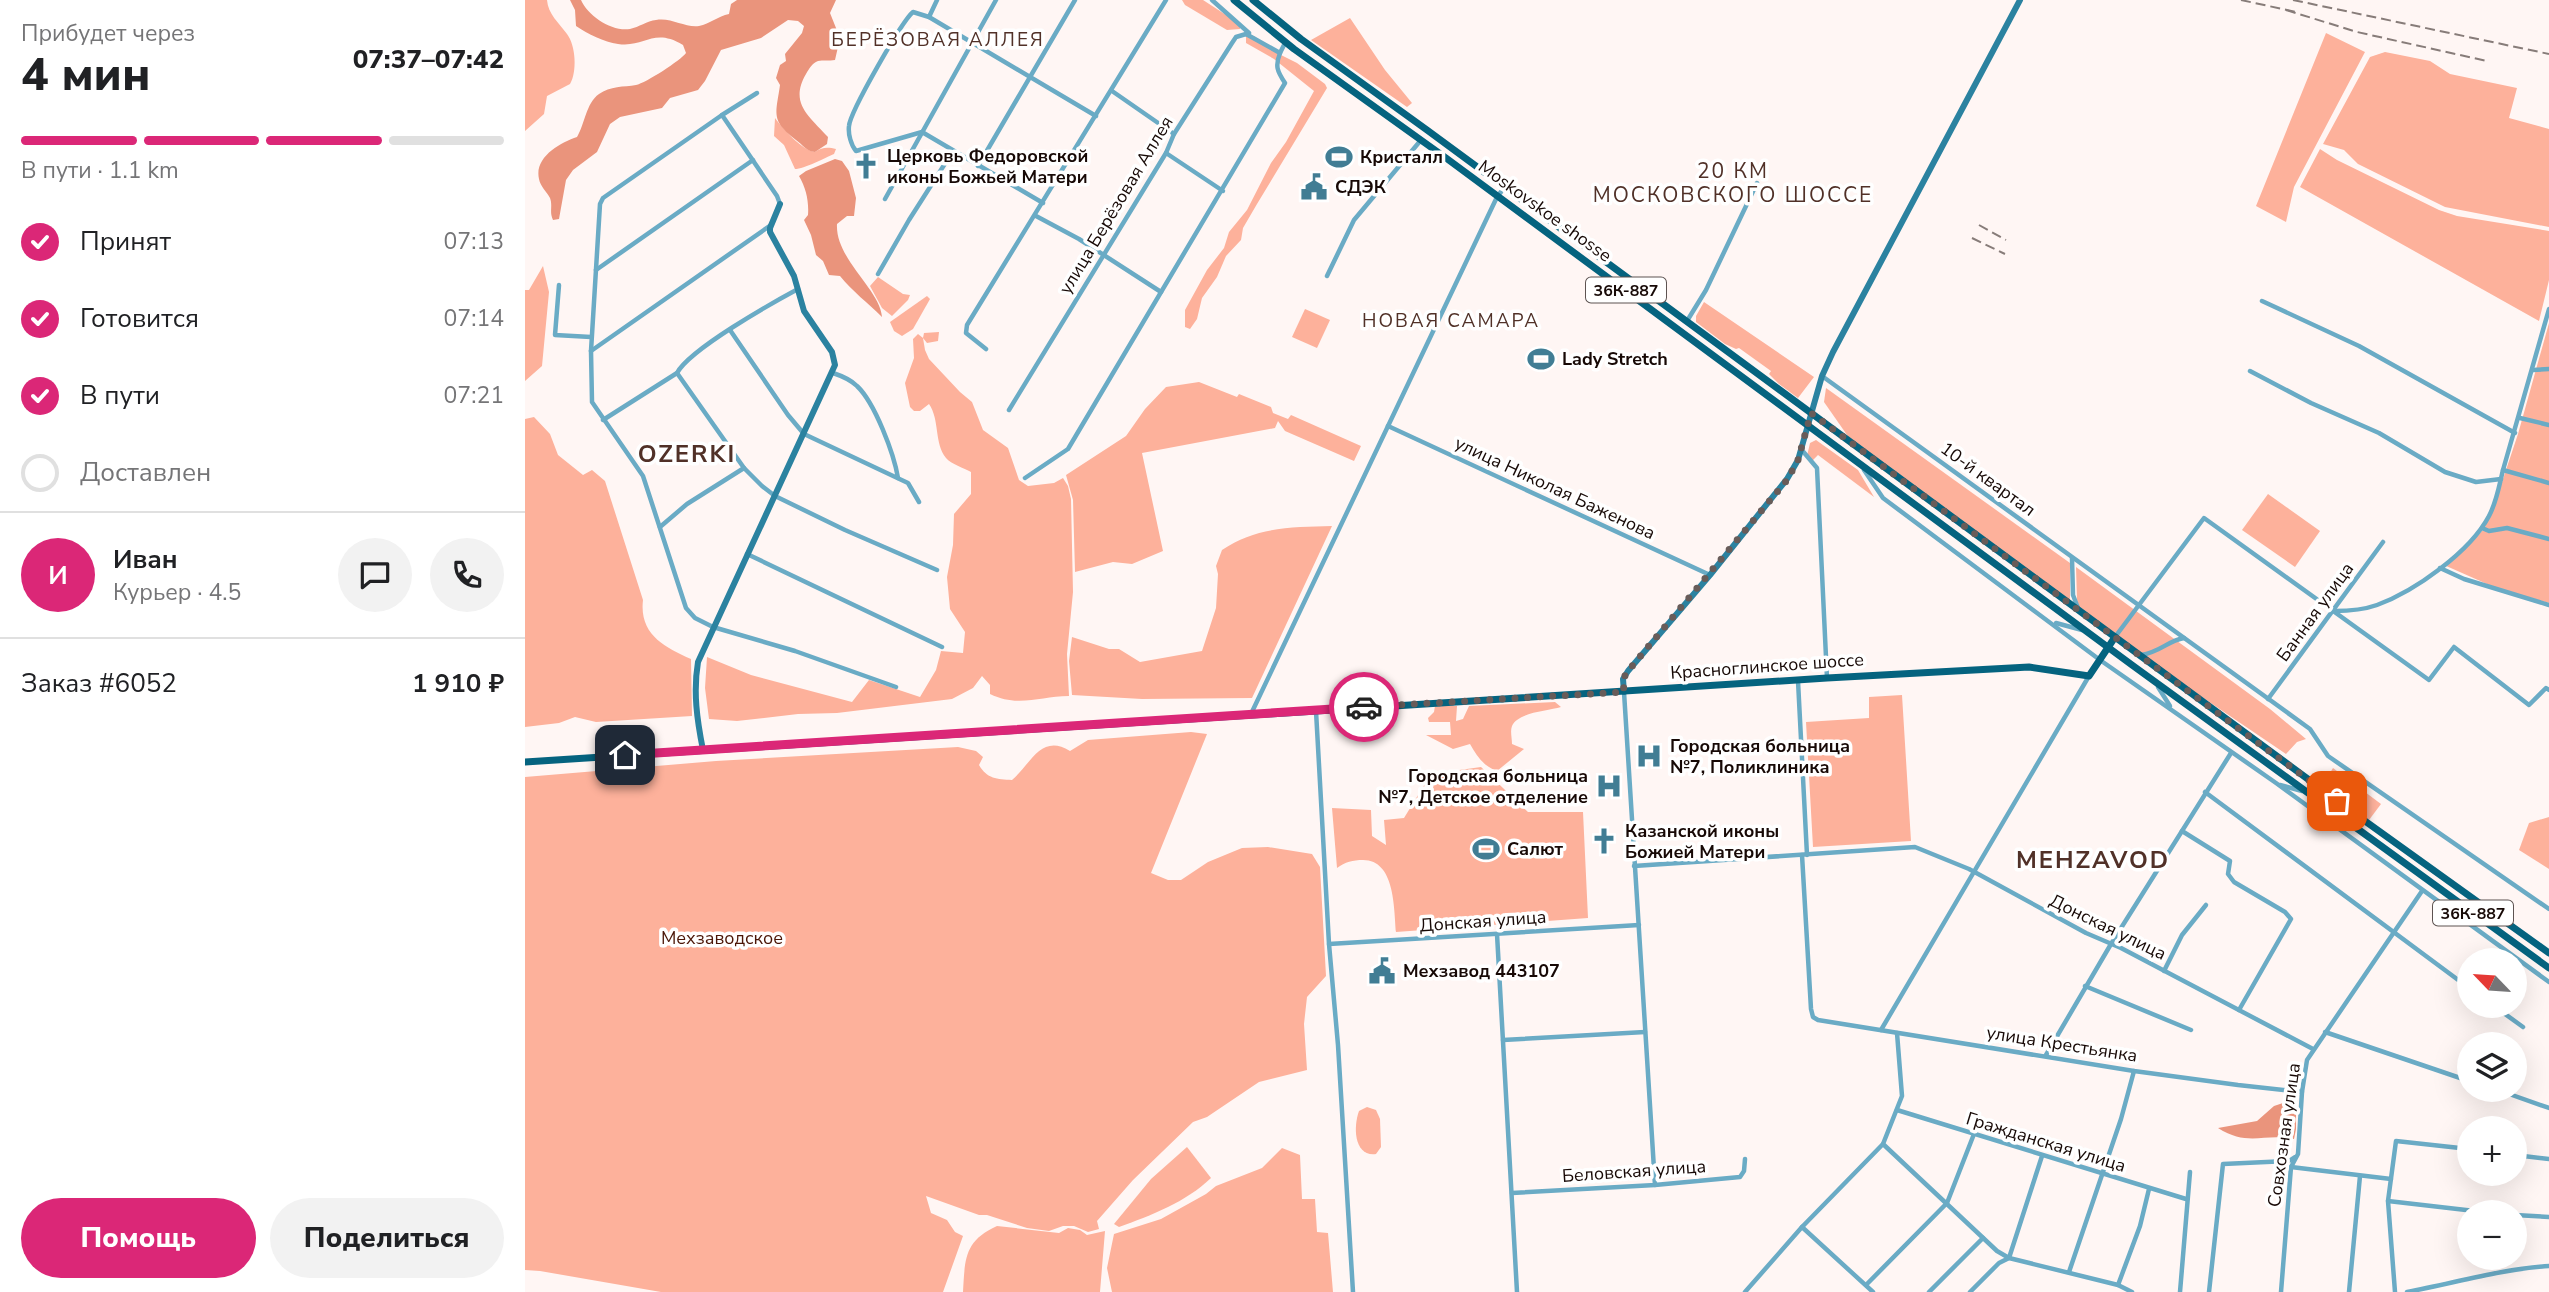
<!DOCTYPE html>
<html lang="ru">
<meta charset="utf-8">
<style>
:root{--surface:#fff;--page:#f2f2f2;--text:#202124;--muted:#757577;--line:#e0e0e0;--accent:#db2777}
body{margin:0;font-family:"Nunito Sans",sans-serif;background:var(--page);color:var(--text);height:100vh;display:flex;flex-direction:column;font-size:26px;white-space:nowrap}
*{box-sizing:border-box;margin:0}
p{font-size:23px;color:var(--muted)}
.icon{flex:none;width:38px;height:38px;fill:none;stroke:currentColor;stroke-width:2;stroke-linecap:round;stroke-linejoin:round}
.map{position:relative;flex:1;overflow:hidden}
.details{display:flex;flex-direction:column;background:var(--surface);width:525px}
.details>*{flex:none}
.needle{width:46px;rotate:295deg}
.tools{position:absolute;left:1932px;top:948px;display:grid;gap:14px}
.tools a{display:grid;place-items:center;width:70px;height:70px;border-radius:50%;background:var(--surface);box-shadow:0 7px 28px #0002;font-size:35px}
.pin{position:absolute;display:grid;place-items:center;width:60px;height:60px;color:#fff;margin:-30px;border-radius:14px;box-shadow:0 4px 10px #0006}
.courier{position:absolute;display:grid;place-items:center;width:70px;height:70px;margin:-35px;border:5px solid #db2777;border-radius:50%;background:#fff;color:#222;box-shadow:0 2px 9px #0007}
.summary em{font-style:normal;font-weight:800}
.summary div{display:flex;flex-direction:column-reverse}
.summary{display:flex;align-items:center;justify-content:space-between;height:119px;padding:0 21px}
h1{font-size:46px;font-weight:800;line-height:52px}
.bar{display:grid;grid-template-columns:repeat(4,1fr);gap:10px 7px;align-content:center;height:84px;padding:0 21px}
.bar i{height:9px;border-radius:5px;background:var(--line)}
.bar .current{background:var(--accent)}
.bar p{grid-column:span 4}
.line{display:flex;align-items:center;gap:18px;padding:0 21px;border-top:2px solid var(--line)}
.line div{flex:1}
.round{display:grid;place-items:center;flex:none;width:74px;height:74px;border-radius:37px;background:var(--page)}
ol{padding:0 21px;list-style:none}
li{display:flex;align-items:center;gap:21px;height:77px}
li p{margin-inline-start:auto}
li .icon{padding:7px;border-radius:50%;background:var(--accent);color:#fff;stroke-width:4}
li:last-child{color:var(--muted)}
li i{width:38px;height:38px;border:4px solid var(--line);border-radius:50%}
.action{display:flex;gap:14px;margin-top:auto;padding:14px 21px}
.action a{flex:1;height:80px;border-radius:42px;background:var(--accent);color:#fff;font-size:28px;font-weight:800;line-height:80px;text-align:center}
.action a+a{background:var(--page);color:var(--text)}
main{display:flex;flex:1;min-height:0}
.map>svg:first-child{display:block}
</style>
<main>
<section class="details">
<div class="summary"><div><h1>4 мин</h1><p>Прибудет через</p></div><em>07:37–07:42</em></div>
<div class="bar"><i class="current"></i><i class="current"></i><i class="current"></i><i></i><p>В пути · 1.1 km</p></div>
<ol>
<li><svg class="icon" aria-label="check" viewBox="0 0 24 24"><path d="M5 12l5 5 9-10"/></svg>Принят<p>07:13</p></li>
<li><svg class="icon" aria-label="check" viewBox="0 0 24 24"><path d="M5 12l5 5 9-10"/></svg>Готовится<p>07:14</p></li>
<li><svg class="icon" aria-label="check" viewBox="0 0 24 24"><path d="M5 12l5 5 9-10"/></svg>В пути<p>07:21</p></li>
<li><i></i>Доставлен</li>
</ol>
<div class="line" style="height:126px"><b class="round" style="background:var(--accent);color:#fff">И</b><div><b>Иван</b><p>Курьер · 4.5</p></div><a class="round"><svg class="icon" aria-label="chat" viewBox="0 0 24 24"><path d="M4 5h16v11H9l-5 4z"/></svg></a><a class="round"><svg class="icon" aria-label="phone" viewBox="0 0 24 24"><path d="M5 4h4l2 5-3 2q2 4 5 5l2-3 5 2v4C11 20 4 13 5 4z"/></svg></a></div>
<div class="line" style="height:91px"><div>Заказ #6052</div><b>1 910 ₽</b></div>
<div class="action"><a>Помощь</a><a>Поделиться</a></div>
</section>
<div class="map">
<svg width="2024" height="1292" viewBox="0 0 2024 1292">
<rect width="100%" height="100%" fill="#fff6f4"/>
<g fill="#fdb19b">
<path d="M0,0H22C23,14 34,23 42,34C51,46 52,72 45,84L22,96L19,114L0,131Z"/>
<polygon points="657,0 678,0 715,24 715,29 702,30 660,5"/>
<polygon points="825,18 860,70 887,103 882,107 786,40"/>
<polygon points="1801,33 1840,52 1769,187 1761,222 1731,206"/>
<polygon points="721,36 729,36 752,53 772,63 800,84 802,88 732,204 718,228 716,240 701,256 692,277 677,298 672,319 665,329 660,327 660,310 682,270 699,248 704,232 722,210 746,163 761,142 789,91 749,59 721,43"/>
<polygon points="1860,52 1905,61 1925,74 1992,88 1984,118 2024,129 2024,227 1920,207 1833,164 1819,150 1798,144 1845,57"/>
<path d="M250,118C258,129 277,150 290,152C297,147 303,147 311,149L309,154C300,158 279,169 270,169L259,145L249,136Z"/>
<polygon points="1795,149 1812,160 1914,210 1932,216 2024,231 2024,280 2014,321 1775,187"/>
<polygon points="18,266 24,292 17,366 0,381 0,290 4,290"/>
<polygon points="353,277 378,294 385,295 383,300 367,316 357,308 345,286"/>
<polygon points="402,296 405,299 388,329 377,336 369,331 365,322"/>
<polygon points="1179,302 1289,377 1273,398 1254,384 1244,374 1246,371 1214,348 1211,349 1200,344 1171,322 1171,316"/>
<polygon points="780,309 805,320 792,348 767,337"/>
<polygon points="2024,323 2024,603 1971,588 1919,565 1940,549 1959,529 1970,503 1993,434"/>
<path d="M414,332L413,341L402,343L398,338L400,350L404,359L435,392L447,402L458,430L483,448L494,480L503,486L529,483L538,478L543,486L546,499L548,592L542,654L544,696C515,696 494,708 465,694V685L457,676L448,688L427,699L312,713L273,714L212,721L184,719L180,688L182,657L226,675L327,702L344,680L395,697L411,670L416,651L438,653L440,632L425,609L422,577L428,545L429,514L446,494V472C439,468 426,464 421,458C409,443 415,420 404,404L395,411H389L385,407L380,383L389,358L388,339L393,334L398,338L399,333Z"/>
<polygon points="674,382 712,397 714,394 746,407 748,413 763,419 766,415 836,446 829,461 760,431 753,421 750,428 617,453 638,551 607,564 588,562 550,572 548,500 541,475 601,436 620,409 641,387"/>
<polygon points="1301,388 1545,563 1545,603 1329,445 1299,402"/>
<path d="M9,417L25,434L33,455L58,475L67,470L80,481L118,600C114,634 139,647 166,659L167,716L71,722L50,717L34,723L0,727V419Z"/>
<polygon points="1291,440 1333,470 1349,497 1293,455 1287,461 1282,456 1285,443"/>
<polygon points="1743,494 1795,531 1770,567 1717,530"/>
<path d="M807,526L727,698L617,699L547,695L544,661L547,637L584,649H594L615,662L677,651L691,608L693,574L691,566L697,550C731,527 767,527 807,526Z"/>
<polygon points="1551,567 1745,709 1781,739 1772,742 1761,754 1615,655 1556,611 1552,600"/>
<polygon points="1377,695 1386,841 1288,847 1281,722 1344,718 1344,697"/>
<path d="M1030,702L1036,707C1023,711 993,712 987,726C985,731 987,738 987,744L999,749L972,771C958,766 952,756 945,744L928,749L901,735H926L925,722H904L903,718L909,712L910,706H932L931,721L938,719L944,706Z"/>
<path d="M666,732L682,734L626,873L643,880H656L683,862L717,848L743,847L787,854L795,867L801,976L782,997L779,1024L782,1070L734,1082L682,1117L668,1122L608,1180L572,1221L574,1229L563,1232L549,1226H538L524,1231L502,1228L462,1215H454L401,1196L406,1213L422,1220L430,1232L438,1236L418,1292H136L15,1271L0,1270V777L191,761L433,747L451,751L458,757L454,765C462,779 472,779 487,780C506,764 516,733 545,751L563,740Z"/>
<path d="M956,767L1003,812H1058L1063,918L871,932C869,908 870,860 838,860C828,860 820,862 812,868L807,808L846,810L847,836L861,845L859,820L879,818L906,774Z"/>
<polygon points="1808,768 1856,804 1844,820 1792,782 1800,781"/>
<polygon points="2024,817 2024,869 1994,850 2004,823"/>
<path d="M842,1107L851,1110L855,1119L856,1147L851,1154C829,1157 828,1127 834,1111Z"/>
<path d="M662,1147L686,1178C661,1202 627,1215 594,1227L589,1224L626,1179Z"/>
<polygon points="757,1148 775,1155 777,1199 790,1199 792,1232 803,1233 808,1292 587,1292 582,1268 589,1234 636,1219 681,1194 691,1186 737,1168"/>
<path d="M472,1226L534,1233L543,1228L555,1230L562,1235L580,1231L575,1292H438C440,1259 439,1241 472,1226Z"/>
</g>
<g fill="#ea947c">
<path d="M45,0H56C63,16 87,32 105,29C114,27 122,21 131,20C146,17 160,28 174,26C185,24 193,16 204,14L206,4L212,0H311L305,13L315,38L310,60C304,61 298,60 293,61C287,63 284,69 281,74C264,103 284,116 303,137L302,144L290,152C281,151 278,145 271,140C245,120 251,114 255,85L251,78L255,65L261,61L260,54L277,33L279,26L273,21L263,20L236,38L196,50L180,81L173,90L145,98L137,108L95,117L85,124L72,152L48,170L41,180L34,219L28,220C24,212 28,206 25,198C22,192 15,186 14,179C9,157 35,143 52,137C60,124 61,103 74,94C85,86 99,87 111,85C121,83 156,60 161,53L158,45C128,27 120,48 93,44C79,42 63,34 51,26L50,10Z"/>
<path d="M310,159L317,161L324,171L331,198L329,216H322L312,224C310,259 355,289 357,317C343,303 327,291 315,276L304,275L298,261L291,255L286,235L279,220L283,215C284,201 281,188 274,176L281,171Z"/>
<path d="M1758,1103L1771,1107V1129L1769,1139C1738,1133 1723,1147 1693,1128L1732,1121L1749,1106Z"/>
</g>
<g fill="none" stroke-linecap="round" stroke-linejoin="round">
<g stroke="#6aabc5" stroke-width="4.5">
<polyline points="687,0 724,33"/>
<polyline points="404,17 412,0"/>
<polyline points="587,91 649,134"/>
<polyline points="197,115 232,93"/>
<path d="M397,132L331,151C326,145 323,134 324,126C325,112 377,21 388,12L404,17L571,116"/>
<polyline points="397,132 518,203"/>
<polyline points="641,153 698,191"/>
<polyline points="453,166 550,0"/>
<polyline points="360,199 471,0"/>
<polyline points="255,204 252,196 197,115 78,198 75,204 66,351 67,402 118,476 161,608 170,618 188,627 270,651 371,687"/>
<polyline points="511,216 554,239 636,292"/>
<polyline points="71,270 228,160"/>
<polyline points="353,274 384,220 428,151"/>
<polyline points="802,276 829,220 896,140"/>
<polyline points="34,285 30,335 66,337"/>
<polyline points="1737,301 1834,346 1990,433"/>
<polyline points="1162,321 1181,290 1232,183"/>
<polyline points="205,330 263,415 279,434 383,483 394,502"/>
<polyline points="461,349 441,333 442,325 641,0"/>
<polyline points="66,351 246,225"/>
<polyline points="2008,370 2024,369"/>
<polyline points="1725,371 1786,403 1854,433 1920,472 1951,482 1976,479"/>
<polyline points="152,373 219,468 237,486 250,496 320,530 412,570"/>
<path d="M308,373C317,376 325,379 332,386C350,403 369,454 373,478"/>
<polyline points="1297,376 1785,729 1803,756 2024,909"/>
<polyline points="484,410 641,153 649,134 707,43 711,37 721,34 755,53 760,43"/>
<polyline points="1995,418 2024,425"/>
<path d="M78,420L152,373C165,349 247,303 273,289"/>
<polyline points="863,426 1185,575"/>
<polyline points="1276,449 1292,468 1302,678"/>
<polyline points="1339,470 1358,498 1575,660 1751,783 2024,982"/>
<polyline points="1978,470 2024,483"/>
<path d="M500,478L543,449L760,83C752,71 750,66 755,53"/>
<polyline points="135,527 162,504 219,468"/>
<polyline points="1957,528 1964,531 1982,528 2024,539"/>
<polyline points="222,554 417,647"/>
<polyline points="1547,558 1548,595 1553,608"/>
<polyline points="1915,568 1939,579 2024,605"/>
<path d="M1809,611C1824,611 1838,610 1852,605C1890,591 1945,552 1964,516C1972,501 1974,486 1978,470L2024,309"/>
<polyline points="1531,623 1557,630"/>
<polyline points="1590,637 1679,518 1904,680 1929,647 2004,705 2021,688 2024,690"/>
<path d="M1616,655C1636,652 1642,641 1659,638"/>
<polyline points="1273,681 1282,855"/>
<polyline points="1633,687 1645,706"/>
<polyline points="1099,692 1130,1185"/>
<polyline points="1743,699 1858,542"/>
<polyline points="791,711 804,944 813,1045 828,1292"/>
<polyline points="726,714 972,197 979,188"/>
<polyline points="1755,785 1777,791"/>
<polyline points="1680,792 1944,988"/>
<polyline points="1657,831 1705,861 1703,874 1709,882 1760,912 1766,919 1714,1010"/>
<polyline points="1277,855 1286,1009 1288,1017 1293,1020 1609,1071 1713,1085 1777,1092"/>
<polyline points="1109,866 1390,847 1444,869 1561,933 1596,948 1788,1049"/>
<polyline points="972,934 992,1292"/>
<polyline points="804,944 1114,925"/>
<polyline points="1639,971 1657,935 1681,905"/>
<polyline points="1560,986 1666,1030"/>
<polyline points="1969,1006 1998,1027"/>
<polyline points="1356,1030 1564,676"/>
<polyline points="1800,1032 1944,1081"/>
<polyline points="1372,1033 1377,1096 1358,1144 1472,1251 1484,1258 1593,1285 1607,1292"/>
<polyline points="978,1040 1120,1032"/>
<polyline points="1521,1055 1586,944 1706,753"/>
<polyline points="1973,1090 2024,1108"/>
<polyline points="1372,1110 1661,1199"/>
<polyline points="1990,1155 2024,1159"/>
<polyline points="1766,1167 1866,1179"/>
<polyline points="987,1193 1130,1185 1215,1177 1219,1171 1220,1159"/>
<polyline points="1863,1201 1967,1213"/>
<polyline points="1990,1215 2024,1217"/>
<polyline points="1277,1227 1348,1292"/>
<polyline points="1544,1272 1596,1119 1609,1071"/>
<polyline points="1341,1285 1422,1203 1449,1134"/>
<polyline points="1593,1285 1615,1226 1624,1189"/>
<polyline points="1220,1292 1277,1227 1358,1144"/>
<polyline points="1404,1292 1458,1238"/>
<polyline points="1445,1292 1474,1263 1484,1258 1517,1156"/>
<polyline points="1655,1292 1665,1172"/>
<polyline points="1684,1292 1698,1164 1764,1161 1770,1157"/>
<polyline points="1756,1292 1766,1167 1773,1154 1777,1092 1782,1060 1897,891"/>
<polyline points="1824,1292 1835,1176"/>
<polyline points="1870,1292 1863,1201 1871,1141 1944,1149"/>
<path d="M1882,1292C1930,1283 1976,1269 2024,1266"/>
</g>
<g stroke="#2b82a0" stroke-width="6">
<polyline points="1099,692 1098,679 1103,671 1185,575 1262,479 1273,460 1297,376 1308,352 1495,0"/>
<path d="M178,750C172,720 168,692 173,662L310,365L307,352L279,311L269,276L245,232V228L255,204"/>
</g>
<g stroke="#05637f" stroke-width="7">
<polyline points="709,0 769,49 921,158 1607,665 2024,968"/>
<polyline points="728,0 776,39 902,130 1833,816 2024,953"/>
<polyline points="0,762 1302,678 1504,667 1564,676 1590,637"/>
</g>
<g stroke="#877c79" stroke-width="2" stroke-dasharray="10 5" stroke-linecap="butt">
<polyline points="1716,0 1771,12"/>
<polyline points="1768,0 2024,54"/>
<polyline points="1761,10 1832,32 1962,61"/>
<polyline points="1454,225 1481,240"/>
<polyline points="1447,238 1480,254"/>
</g>
</g>
<g fill="none" stroke-linecap="round" stroke-linejoin="round">
<polyline stroke="#685c59" stroke-width="7" stroke-dasharray="0 12.6" points="839,707 1099,692 1098,679 1103,671 1262,480 1273,460 1286,413 1812,801"/>
<polyline stroke="#db2777" stroke-width="9" points="100,755 839,707"/>
</g>
<defs>
<g id="stadium-bare" transform="scale(2.1)"><path d="M0-5a6.5 5 0 1 0 0 10a6.5 5 0 1 0 0-10ZM-3.5-1.8h7v3.6h-7Z" fill="#417d94" stroke="#fff" stroke-width="2.5" paint-order="stroke"/></g>
<g id="church-bare" transform="scale(2.1)"><path d="M-1.2-6h2.4v3.5h3.3v2.4h-3.3V6h-2.4V-.1h-3.3v-2.4h3.3Z" fill="#417d94" stroke="#fff" stroke-width="2.5" paint-order="stroke"/></g>
<g id="civic-bare" transform="scale(2.1)"><path d="M-.6-6.5H3V-4.5H.6V-3L4-1V1h2V6H-6V1h2V-1L-.6-3ZM-1.2 2.5V6h2.4V2.5Z" fill="#417d94" stroke="#fff" stroke-width="2.5" paint-order="stroke"/></g>
<g id="hospital-bare" transform="scale(2.1)"><path d="M-5-5h3v3.5h4V-5h3V5h-3V1.5h-4V5h-3Z" fill="#417d94" stroke="#fff" stroke-width="2.5" paint-order="stroke"/></g>
</defs>
<g fill-rule="evenodd">
<use href="#stadium-bare" x="814" y="157"/>
<use href="#church-bare" x="341" y="166"/>
<use href="#civic-bare" x="789" y="187"/>
<use href="#stadium-bare" x="1016" y="359"/>
<use href="#hospital-bare" x="1124" y="756"/>
<use href="#hospital-bare" x="1084" y="786"/>
<use href="#church-bare" x="1079" y="841"/>
<use href="#stadium-bare" x="961" y="849"/>
<use href="#civic-bare" x="857" y="971"/>
</g>
<g text-anchor="middle" stroke-width="7" stroke-linejoin="round" paint-order="stroke">
<g fill="#fff" stroke="#5d5351" stroke-width="2">
<rect x="1061" y="277.5" width="80" height="25" rx="5"/>
<rect x="1908" y="900.5" width="80" height="25" rx="5"/>
</g>
<g font-size="16" font-weight="bold" fill="#170906">
<text x="1101" y="296">36К-887</text>
<text x="1948" y="919">36К-887</text>
</g>
<g font-size="18" font-weight="bold" fill="#170906" stroke="#fff" text-anchor="start">
<text x="362" y="162">Церковь Федоровской<tspan x="362" dy="21">иконы Божьей Матери</tspan></text>
<text x="835" y="163">Кристалл</text>
<text x="810" y="193">СДЭК</text>
<text x="1037" y="365">Lady Stretch</text>
<text x="1145" y="752">Городская больница<tspan x="1145" dy="21">№7, Поликлиника</tspan></text>
<text x="1063" y="782" text-anchor="end">Городская больница<tspan x="1063" dy="21">№7, Детское отделение</tspan></text>
<text x="1100" y="837">Казанской иконы<tspan x="1100" dy="21">Божией Матери</tspan></text>
<text x="982" y="855">Салют</text>
<text x="878" y="977">Мехзавод 443107</text>
</g>
<g font-size="18" fill="#170906" stroke="#fff">
<text transform="translate(591 205) rotate(-59)" y="6">улица Берёзовая Аллея</text>
<text transform="translate(1020 211) rotate(36)" y="6">Moskovskoe shosse</text>
<text transform="translate(1463 479) rotate(36)" y="6">10-й квартал</text>
<text transform="translate(1030 488) rotate(25)" y="6">улица Николая Баженова</text>
<text transform="translate(1790 612) rotate(-54)" y="6">Банная улица</text>
<text transform="translate(1242 666) rotate(-4)" y="6">Красноглинское шоссе</text>
<text transform="translate(958 921) rotate(-4)" y="6">Донская улица</text>
<text transform="translate(1583 927) rotate(26)" y="6">Донская улица</text>
<text transform="translate(1537 1044) rotate(9)" y="6">улица Крестьянка</text>
<text transform="translate(1759 1135) rotate(-82)" y="6">Совхозная улица</text>
<text transform="translate(1521 1142) rotate(17)" y="6">Гражданская улица</text>
<text transform="translate(1109 1171) rotate(-4)" y="6">Беловская улица</text>
</g>
<g font-size="18" fill="#4b1607" stroke="#fff">
<text x="197" y="944">Мехзаводское</text>
</g>
<g font-size="19" letter-spacing="2" fill="#513128" stroke="#fff">
<text x="413" y="46">БЕРЁЗОВАЯ АЛЛЕЯ</text>
<text x="926" y="327">НОВАЯ САМАРА</text>
</g>
<g font-size="21" letter-spacing="2" fill="#513128" stroke="#fff">
<text x="1208" y="178">20 КМ<tspan x="1208" dy="24">МОСКОВСКОГО ШОССЕ</tspan></text>
</g>
<g font-size="24" font-weight="bold" letter-spacing="2" fill="#513128" stroke="#fff">
<text x="162" y="462">OZERKI</text>
<text x="1568" y="868">MEHZAVOD</text>
</g>
</g>
</svg>
<div class="tools">
<a><svg class="needle" viewBox="-14 -14 28 28"><path d="M0-13l5 13h-10z" fill="#e53935"/><path d="M0 13l5-13h-10z" fill="#757577"/></svg></a>
<a><svg class="icon" aria-label="layers" viewBox="0 0 24 24"><path d="M12 4l9 5-9 5-9-5zM3 14l9 5 9-5"/></svg></a>
<a>+</a>
<a>−</a>
</div>
<div class="pin" style="left:1812px;top:801px;background:#ea580c"><svg class="icon" aria-label="bag" viewBox="0 0 24 24"><path d="M5 8h14l-1 12H6zM9 8a3 3 0 0 1 6 0"/></svg></div>
<div class="pin" style="left:100px;top:755px;background:#1f2937"><svg class="icon" aria-label="home" viewBox="0 0 24 24"><path d="M3 11l9-7 9 7M6 9v11h12V9"/></svg></div>
<div class="courier" style="left:839px;top:707px"><svg class="icon" aria-label="car" viewBox="0 0 24 24"><path d="M5 17H2v-5l4-1 3-4h7l3 4 3 1v5h-3M9 17h6M6 11h13"/><circle cx="7" cy="17" r="2"/><circle cx="17" cy="17" r="2"/></svg></div>
</div>
</main>
